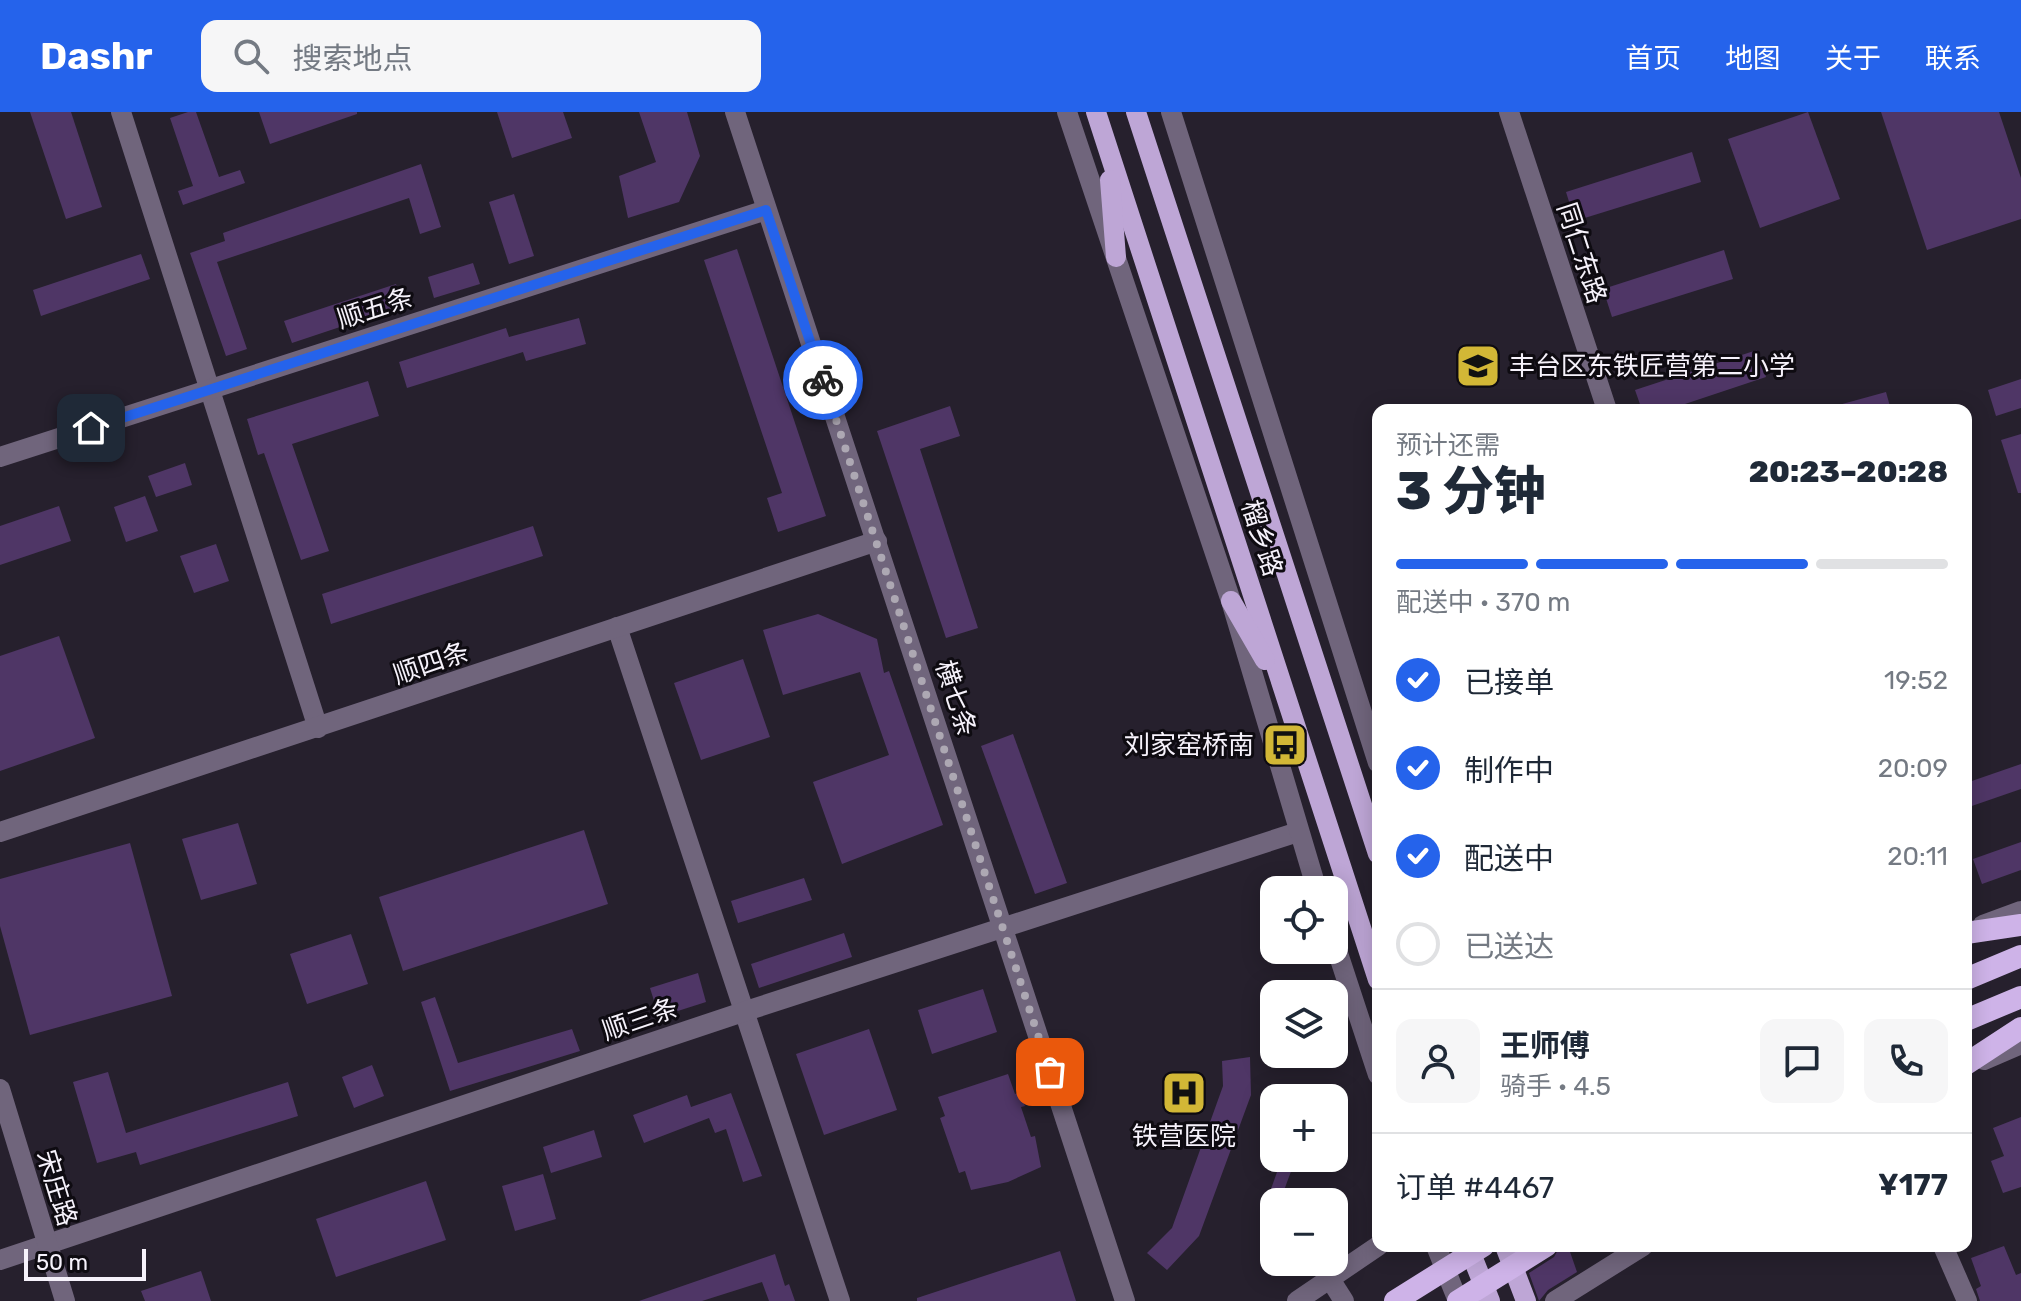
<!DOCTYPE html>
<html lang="zh">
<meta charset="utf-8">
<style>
:root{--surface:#fff;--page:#f6f6f7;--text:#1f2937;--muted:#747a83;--line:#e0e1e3;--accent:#2563eb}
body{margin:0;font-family:Rubik,"Noto Sans SC",sans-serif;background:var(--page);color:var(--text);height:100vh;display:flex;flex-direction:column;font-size:30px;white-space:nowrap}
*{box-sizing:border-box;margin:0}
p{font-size:26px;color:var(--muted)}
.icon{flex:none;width:44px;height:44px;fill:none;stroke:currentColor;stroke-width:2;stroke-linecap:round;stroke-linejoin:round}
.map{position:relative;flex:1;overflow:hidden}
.panel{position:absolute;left:1372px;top:292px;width:600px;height:848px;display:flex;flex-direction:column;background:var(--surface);border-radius:16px;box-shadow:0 4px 20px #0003}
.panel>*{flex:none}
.controls{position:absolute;left:1260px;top:764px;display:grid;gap:16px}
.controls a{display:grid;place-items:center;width:88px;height:88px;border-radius:16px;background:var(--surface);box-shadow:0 4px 20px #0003;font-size:40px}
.scale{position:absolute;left:24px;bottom:20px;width:122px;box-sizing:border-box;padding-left:8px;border:4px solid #f6f2fb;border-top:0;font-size:22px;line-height:28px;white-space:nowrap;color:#f6f2fb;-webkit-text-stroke:6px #0e0b11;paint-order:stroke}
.pin{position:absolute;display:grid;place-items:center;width:68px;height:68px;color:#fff;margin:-34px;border-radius:16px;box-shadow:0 4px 12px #0006}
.courier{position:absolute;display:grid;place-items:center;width:80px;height:80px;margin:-40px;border:6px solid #2563eb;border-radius:50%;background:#fff;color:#222;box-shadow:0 2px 10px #0007}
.summary em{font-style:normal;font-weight:800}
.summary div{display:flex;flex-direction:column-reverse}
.summary{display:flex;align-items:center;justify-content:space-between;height:136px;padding:0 24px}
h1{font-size:52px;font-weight:800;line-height:60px}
.bar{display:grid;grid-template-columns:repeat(4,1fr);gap:12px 8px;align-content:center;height:96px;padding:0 24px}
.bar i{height:10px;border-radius:6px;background:var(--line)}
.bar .active{background:var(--accent)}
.bar p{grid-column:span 4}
.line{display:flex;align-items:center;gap:20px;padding:0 24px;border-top:2px solid var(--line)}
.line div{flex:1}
.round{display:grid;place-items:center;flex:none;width:84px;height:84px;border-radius:16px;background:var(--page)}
ol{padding:0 24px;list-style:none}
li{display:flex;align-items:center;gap:24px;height:88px}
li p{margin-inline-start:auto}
li .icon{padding:8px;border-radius:50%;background:var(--accent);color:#fff;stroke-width:4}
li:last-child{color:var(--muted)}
li i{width:44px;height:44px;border:4px solid var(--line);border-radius:50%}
header{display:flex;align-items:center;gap:48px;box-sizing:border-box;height:112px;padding:0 40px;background:var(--accent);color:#fff}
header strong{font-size:38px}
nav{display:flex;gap:44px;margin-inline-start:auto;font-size:28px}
.search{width:560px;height:72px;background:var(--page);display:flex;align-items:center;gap:20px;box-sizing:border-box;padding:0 28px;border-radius:16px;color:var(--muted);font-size:30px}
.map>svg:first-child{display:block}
</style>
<header>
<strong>Dashr</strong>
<div class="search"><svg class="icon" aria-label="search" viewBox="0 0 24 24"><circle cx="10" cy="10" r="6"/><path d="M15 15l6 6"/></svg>搜索地点</div>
<nav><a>首页</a><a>地图</a><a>关于</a><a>联系</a></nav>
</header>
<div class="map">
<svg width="2021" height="1189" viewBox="0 0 2021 1189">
<rect width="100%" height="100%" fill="#26202d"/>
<g fill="#4f3666">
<polygon points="30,0 71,0 102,95 66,107"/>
<polygon points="188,0 196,0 219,65 240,58 245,71 183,93 178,79 193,74 170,6"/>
<polygon points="259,0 357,0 357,2 270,32"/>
<polygon points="497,0 563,0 572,26 512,46"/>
<polygon points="639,0 687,0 700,44 679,90 628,106 619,64 656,50"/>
<polygon points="1808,0 1840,87 1760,116 1728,27"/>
<polygon points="1881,0 1999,0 2021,66 2021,107 1927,138"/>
<polygon points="1692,40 1701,70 1575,109 1566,80"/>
<polygon points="421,52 441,115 420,122 409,86 217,150 247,237 226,244 190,141 225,129 223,121"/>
<polygon points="514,82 534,144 509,152 489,90"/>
<polygon points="737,137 826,404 778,420 767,386 782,381 704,148"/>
<polygon points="1724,138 1733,167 1612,205 1603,177"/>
<polygon points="141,142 150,167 41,204 33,178"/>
<polygon points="473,151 480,172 434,186 428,165"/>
<polygon points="396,172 403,194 292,231 284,209"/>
<polygon points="579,206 586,232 526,249 523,240 407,276 399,250 506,216 509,225"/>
<polygon points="1757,238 1766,265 1667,298 1642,298 1635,278"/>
<polygon points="2021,267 2021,296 1996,304 1988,278"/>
<polygon points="368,269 379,304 292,332 329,439 301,448 264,341 258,343 247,307"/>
<polygon points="1886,280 1891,298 1836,298 1835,294"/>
<polygon points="950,294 960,324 920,337 978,516 946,526 877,319"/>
<polygon points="2021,322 2021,381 2018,381 2001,328"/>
<polygon points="185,351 192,373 156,385 148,364"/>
<polygon points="145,384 158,419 126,430 114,395"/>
<polygon points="59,394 71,429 0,453 0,414"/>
<polygon points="533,414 543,444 331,512 322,482"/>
<polygon points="216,432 229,469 194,481 180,444"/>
<polygon points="818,502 877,527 884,561 889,559 943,713 842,752 813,670 889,643 860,560 783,583 763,518"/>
<polygon points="59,524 95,626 0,659 0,544"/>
<polygon points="743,547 770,625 701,648 674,571"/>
<polygon points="1013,622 1067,771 1035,782 981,634"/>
<polygon points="2021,652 2021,677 1966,696 1966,671"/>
<polygon points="238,711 257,772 201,788 182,727"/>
<polygon points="584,718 608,792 403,859 379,785"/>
<polygon points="2021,730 2021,758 1982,772 1973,747"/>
<polygon points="130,731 172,884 30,923 0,814 0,767"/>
<polygon points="804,766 812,788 738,811 731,789"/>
<polygon points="844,821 852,845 759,876 751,852"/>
<polygon points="351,822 368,872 307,892 290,842"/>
<polygon points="698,861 706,890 659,905 650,876"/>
<polygon points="983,877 997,920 932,942 918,898"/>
<polygon points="435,885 458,951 572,917 580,939 450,979 421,890"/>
<polygon points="869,917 897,998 824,1023 796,942"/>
<polygon points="1250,945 1251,983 1199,1124 1167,1158 1147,1141 1172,1116 1223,974 1222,949"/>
<polygon points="372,953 384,984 354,996 342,965"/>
<polygon points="108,960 126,1021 288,970 298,1004 140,1053 136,1040 97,1051 73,970"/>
<polygon points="1008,962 1015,982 1020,980 1025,994 1021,995 1031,1025 1035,1024 1041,1055 1008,1070 971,1078 965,1059 959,1061 940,1006 945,1004 938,985"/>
<polygon points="731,981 762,1064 743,1070 726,1017 715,1021 709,1006 644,1031 633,1003 687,983 691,995"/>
<polygon points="2021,1005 2021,1075 2003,1081 1991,1049 2004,1044 1993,1016"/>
<polygon points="594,1018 602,1045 551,1061 543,1035"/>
<polygon points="1282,1046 1296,1046 1283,1081 1271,1077"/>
<polygon points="543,1062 556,1107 515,1119 502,1074"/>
<polygon points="426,1069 446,1128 336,1165 316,1107"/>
<polygon points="1560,1134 1568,1134 1577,1160 1548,1178 1539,1189 1529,1161 1554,1145"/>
<polygon points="2004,1134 2016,1163 2021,1161 2021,1189 1980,1189 1976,1177 1981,1174 1971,1146"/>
<polygon points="1060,1139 1076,1189 917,1189 917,1186"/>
<polygon points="775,1142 785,1174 789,1172 795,1189 769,1189 762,1170 702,1189 639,1189"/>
<polygon points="201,1159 211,1189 145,1189 141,1179"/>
</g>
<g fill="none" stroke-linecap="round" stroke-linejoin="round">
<g stroke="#70657c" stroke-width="20">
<polyline points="121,0 318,616"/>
<polyline points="735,0 1125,1189"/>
<polyline points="1509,0 1607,298"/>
<polyline points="0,345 766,98"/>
<polyline points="617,515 840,1189"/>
<polyline points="0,720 877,429"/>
<polyline points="1943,1134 1967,1189"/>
<polyline points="0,1148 746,899 1298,720"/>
</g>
<g stroke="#70657c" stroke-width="20">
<polyline points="1067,0 1231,489 1317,778"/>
<polyline points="1171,0 1378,651"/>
<polyline points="1983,813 2021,799"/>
<polyline points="1334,829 1378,963"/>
<polyline points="1984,948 2021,932"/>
<polyline points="0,977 65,1189"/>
<polyline points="1436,1134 1458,1189"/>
<polyline points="1330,1167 1344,1189"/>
<polyline points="1297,1189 1378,1134"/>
<polyline points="1555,1189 1643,1134"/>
</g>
<g stroke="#bea6d6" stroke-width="20">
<polyline points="1096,0 1378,868"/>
<polyline points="1136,0 1378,742"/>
<polyline points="1110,68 1116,145"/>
<polyline points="1231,489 1265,548"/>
<polyline points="1468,1134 1490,1189"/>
<polyline points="1505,1134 1526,1189"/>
</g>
<g stroke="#ceb3e8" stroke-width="22">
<polyline points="1966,821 2021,813"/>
<polyline points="1966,867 2021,844"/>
<polyline points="1966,908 2021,885"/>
<polyline points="1966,952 2021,916"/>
</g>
<g stroke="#ceb3e8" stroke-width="22">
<polyline points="1395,1189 1483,1134"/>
<polyline points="1458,1189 1546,1134"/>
</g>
</g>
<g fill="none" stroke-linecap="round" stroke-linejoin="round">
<polyline stroke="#ada8b3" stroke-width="8" stroke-dasharray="0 14.4" points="823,268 1050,960"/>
<polyline stroke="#2563eb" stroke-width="10" points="91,316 766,98 823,268"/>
</g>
<defs>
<g id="school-square" transform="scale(2.3)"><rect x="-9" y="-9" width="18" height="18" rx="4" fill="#d2b736" stroke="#0e0b11"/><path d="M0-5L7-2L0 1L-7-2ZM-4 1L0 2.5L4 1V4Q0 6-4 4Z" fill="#111"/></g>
<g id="bus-square" transform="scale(2.3)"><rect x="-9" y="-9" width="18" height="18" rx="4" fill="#d2b736" stroke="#0e0b11"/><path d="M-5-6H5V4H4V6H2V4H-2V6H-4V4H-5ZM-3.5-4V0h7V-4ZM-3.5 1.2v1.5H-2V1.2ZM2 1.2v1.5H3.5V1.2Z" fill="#111"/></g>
<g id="hospital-square" transform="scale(2.3)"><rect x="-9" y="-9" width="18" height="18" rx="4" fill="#d2b736" stroke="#0e0b11"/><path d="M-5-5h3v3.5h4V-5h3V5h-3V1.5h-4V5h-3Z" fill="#111"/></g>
</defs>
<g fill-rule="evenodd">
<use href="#school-square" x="1478" y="254"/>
<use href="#bus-square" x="1285" y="633"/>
<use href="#hospital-square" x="1184" y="981"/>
</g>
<g text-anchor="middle" stroke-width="6" stroke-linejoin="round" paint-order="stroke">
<g font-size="26" fill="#f6f2fb" stroke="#0e0b11">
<text transform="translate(1582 141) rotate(72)" y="9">同仁东路</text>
<text transform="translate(375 196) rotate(-18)" y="9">顺五条</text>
<text transform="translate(1262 426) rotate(72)" y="9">榴乡路</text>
<text transform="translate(431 551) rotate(-19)" y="9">顺四条</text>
<text transform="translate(956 586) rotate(72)" y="9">横七条</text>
<text transform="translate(640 907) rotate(-19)" y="9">顺三条</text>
<text transform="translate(57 1076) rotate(73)" y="9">宋庄路</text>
</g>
<g font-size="26" fill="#f6f2fb" stroke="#0e0b11" text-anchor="start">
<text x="1509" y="263">丰台区东铁匠营第二小学</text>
<text x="1254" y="642" text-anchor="end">刘家窑桥南</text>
<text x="1184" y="1033" text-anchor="middle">铁营医院</text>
</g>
</g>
</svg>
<div class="controls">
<a><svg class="icon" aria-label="locate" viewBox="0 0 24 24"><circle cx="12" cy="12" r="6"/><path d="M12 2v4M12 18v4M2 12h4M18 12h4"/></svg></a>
<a><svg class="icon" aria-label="layers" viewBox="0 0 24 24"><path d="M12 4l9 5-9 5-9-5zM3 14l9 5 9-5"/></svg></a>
<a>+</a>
<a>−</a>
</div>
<div class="scale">50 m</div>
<div class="pin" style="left:1050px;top:960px;background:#ea580c"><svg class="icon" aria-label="bag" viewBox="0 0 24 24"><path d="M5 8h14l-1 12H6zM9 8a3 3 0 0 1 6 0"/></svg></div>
<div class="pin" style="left:91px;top:316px;background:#1f2937"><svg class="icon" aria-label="home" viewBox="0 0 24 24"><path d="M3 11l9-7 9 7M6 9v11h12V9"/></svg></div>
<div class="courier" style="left:823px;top:268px"><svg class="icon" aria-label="bike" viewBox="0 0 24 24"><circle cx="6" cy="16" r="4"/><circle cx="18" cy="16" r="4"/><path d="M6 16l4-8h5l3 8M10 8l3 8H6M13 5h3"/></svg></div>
<section class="panel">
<div class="summary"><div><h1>3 分钟</h1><p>预计还需</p></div><em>20:23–20:28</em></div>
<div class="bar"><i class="active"></i><i class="active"></i><i class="active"></i><i></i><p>配送中 · 370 m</p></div>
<ol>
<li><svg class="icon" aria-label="check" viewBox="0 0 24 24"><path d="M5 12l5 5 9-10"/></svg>已接单<p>19:52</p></li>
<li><svg class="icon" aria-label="check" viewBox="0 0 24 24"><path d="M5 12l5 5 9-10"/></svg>制作中<p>20:09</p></li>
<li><svg class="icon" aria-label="check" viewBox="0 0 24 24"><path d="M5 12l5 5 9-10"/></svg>配送中<p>20:11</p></li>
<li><i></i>已送达</li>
</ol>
<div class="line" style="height:144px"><a class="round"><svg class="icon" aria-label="person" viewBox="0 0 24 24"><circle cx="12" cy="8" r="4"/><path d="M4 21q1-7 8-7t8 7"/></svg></a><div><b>王师傅</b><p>骑手 · 4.5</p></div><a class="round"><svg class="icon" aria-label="chat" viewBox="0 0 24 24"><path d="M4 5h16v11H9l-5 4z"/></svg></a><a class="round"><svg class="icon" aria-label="phone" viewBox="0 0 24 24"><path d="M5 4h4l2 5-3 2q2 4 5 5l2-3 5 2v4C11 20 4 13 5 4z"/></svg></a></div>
<div class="line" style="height:104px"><div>订单 #4467</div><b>¥177</b></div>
</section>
</div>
